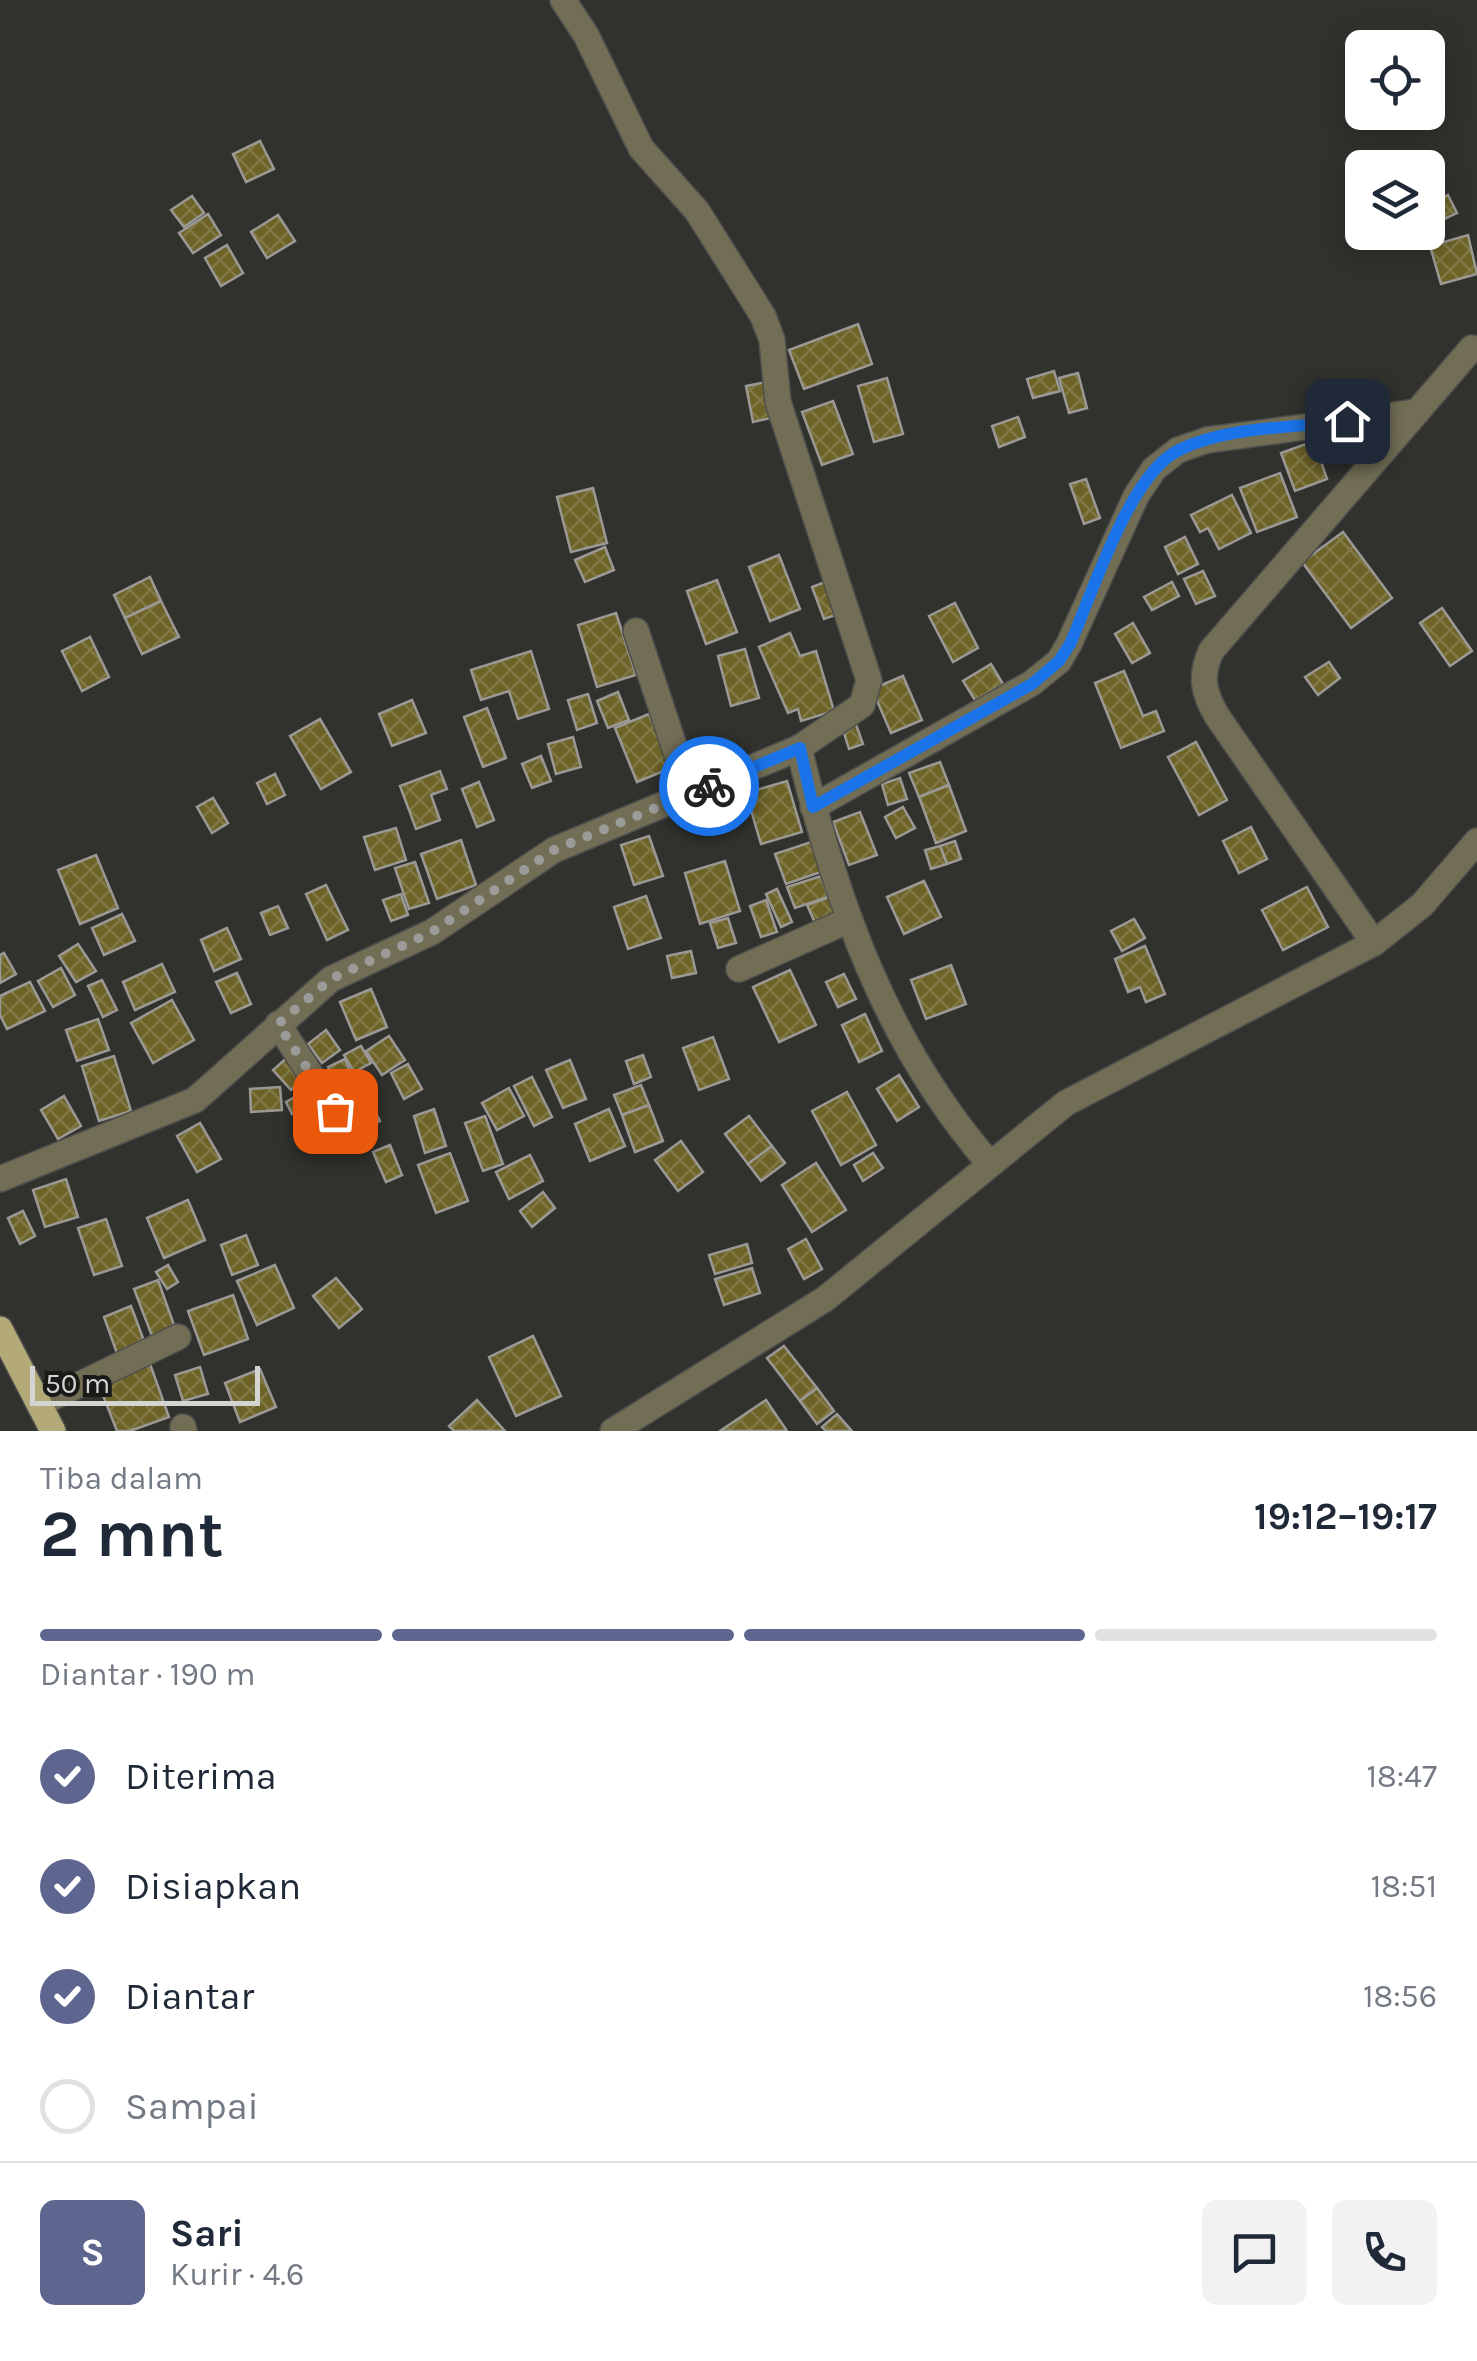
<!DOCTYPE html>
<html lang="id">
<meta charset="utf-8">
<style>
:root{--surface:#fff;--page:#f2f2f3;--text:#1f2937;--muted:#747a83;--line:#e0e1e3;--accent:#5e668f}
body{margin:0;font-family:Karla,sans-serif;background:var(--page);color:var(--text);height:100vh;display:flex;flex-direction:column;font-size:38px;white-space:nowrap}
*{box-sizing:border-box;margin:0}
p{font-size:32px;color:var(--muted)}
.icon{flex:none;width:55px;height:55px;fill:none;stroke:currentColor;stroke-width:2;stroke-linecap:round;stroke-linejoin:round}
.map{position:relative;height:1431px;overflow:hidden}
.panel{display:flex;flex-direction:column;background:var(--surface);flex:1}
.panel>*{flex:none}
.controls{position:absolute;left:1345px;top:30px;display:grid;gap:20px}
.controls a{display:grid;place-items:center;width:100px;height:100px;border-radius:15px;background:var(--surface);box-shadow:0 5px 25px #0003;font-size:50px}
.scale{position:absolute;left:30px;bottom:25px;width:230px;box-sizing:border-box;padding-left:10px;border:5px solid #d4d4d2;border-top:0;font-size:28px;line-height:35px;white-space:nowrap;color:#d4d4d2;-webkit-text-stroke:8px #191917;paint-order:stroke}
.pin{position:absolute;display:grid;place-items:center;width:85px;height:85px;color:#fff;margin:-42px;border-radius:20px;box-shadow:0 5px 15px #0006}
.courier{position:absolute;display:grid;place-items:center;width:100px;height:100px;margin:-50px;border:8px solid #1a73e8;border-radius:50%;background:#fff;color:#222;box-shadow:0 2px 12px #0007}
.overview em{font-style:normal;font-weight:700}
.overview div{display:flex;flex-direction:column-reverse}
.overview{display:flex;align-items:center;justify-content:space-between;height:170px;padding:0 40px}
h1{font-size:65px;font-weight:700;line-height:75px}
.bar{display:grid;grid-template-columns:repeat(4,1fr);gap:15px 10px;align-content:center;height:120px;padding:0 40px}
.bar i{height:12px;border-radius:8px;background:var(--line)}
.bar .on{background:var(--accent)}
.bar p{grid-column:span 4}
.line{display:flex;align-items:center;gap:25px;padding:0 40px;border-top:2px solid var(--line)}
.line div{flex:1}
.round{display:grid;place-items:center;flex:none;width:105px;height:105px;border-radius:15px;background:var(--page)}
ol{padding:0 40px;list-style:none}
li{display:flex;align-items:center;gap:30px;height:110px}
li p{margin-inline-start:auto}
li .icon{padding:10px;border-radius:50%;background:var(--accent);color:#fff;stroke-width:4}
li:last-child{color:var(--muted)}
li i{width:55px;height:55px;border:5px solid var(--line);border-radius:50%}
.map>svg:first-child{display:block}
</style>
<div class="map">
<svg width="1477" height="1431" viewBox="0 0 1477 1431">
<defs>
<pattern id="building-cross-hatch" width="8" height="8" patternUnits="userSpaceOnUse" patternTransform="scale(2.5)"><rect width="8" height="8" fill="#6d6327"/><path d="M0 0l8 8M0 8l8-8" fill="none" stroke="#817845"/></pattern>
</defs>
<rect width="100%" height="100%" fill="#31312e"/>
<g fill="url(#building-cross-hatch)" stroke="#9a9995" stroke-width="2.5">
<polygon points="260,141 274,169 246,182 233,154"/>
<polygon points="1448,195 1457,213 1436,223 1428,205"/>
<polygon points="192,196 204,213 184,227 171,210"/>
<polygon points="208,214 221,235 193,253 179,233"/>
<polygon points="278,215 295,241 267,258 251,232"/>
<polygon points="1468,235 1477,274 1441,284 1430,246"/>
<polygon points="227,245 243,273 221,286 205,258"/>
<polygon points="858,324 872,364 804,389 789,350"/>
<polygon points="1054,371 1060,391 1033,398 1027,379"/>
<polygon points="1078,373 1087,408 1069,413 1059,378"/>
<polygon points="887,378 903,434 874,442 858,386"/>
<polygon points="772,381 779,416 753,422 746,386"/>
<polygon points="833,401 853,454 822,465 802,412"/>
<polygon points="1018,417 1025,437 999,447 992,426"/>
<polygon points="1314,441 1327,479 1295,491 1281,453"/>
<polygon points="1280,473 1297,517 1257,532 1240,488"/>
<polygon points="1086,479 1100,518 1084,524 1070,484"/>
<polygon points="593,488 607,543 571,552 557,497"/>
<polygon points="1232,495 1251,533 1219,549 1208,528 1200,532 1191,515"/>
<polygon points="1343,532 1392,598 1351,628 1302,562"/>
<polygon points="1185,537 1198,564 1178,574 1165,547"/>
<polygon points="605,547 614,570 585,582 575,560"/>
<polygon points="779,555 800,609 770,621 749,567"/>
<polygon points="1203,571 1215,596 1196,604 1184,579"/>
<polygon points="150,577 161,601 125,618 114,595"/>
<polygon points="833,579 844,612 824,619 812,587"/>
<polygon points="717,580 737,632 706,644 687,591"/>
<polygon points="1172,582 1179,596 1152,610 1144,597"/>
<polygon points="161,601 179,637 142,654 125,618"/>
<polygon points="955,603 978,648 953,662 929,616"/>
<polygon points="1442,608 1472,651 1450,666 1420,623"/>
<polygon points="616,613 636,675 597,687 578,625"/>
<polygon points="1133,623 1150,653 1132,663 1115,634"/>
<polygon points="790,633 800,656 816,651 834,711 801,721 798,709 788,713 759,647"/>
<polygon points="90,637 109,677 82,691 62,651"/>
<polygon points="745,649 759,698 731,706 718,656"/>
<polygon points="531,651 549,709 518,719 509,691 481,700 471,670"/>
<polygon points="1329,662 1340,678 1318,695 1305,677"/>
<polygon points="991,664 1003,684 975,700 963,681"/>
<polygon points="1124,671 1143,716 1156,711 1164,731 1121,748 1095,683"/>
<polygon points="903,676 922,720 891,733 872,689"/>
<polygon points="618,692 629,720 608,728 597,701"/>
<polygon points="588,694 597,723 577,730 568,700"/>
<polygon points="412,700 426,733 392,746 379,714"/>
<polygon points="487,708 506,758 483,767 464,717"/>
<polygon points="649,714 671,768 637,782 615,728"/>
<polygon points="320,719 351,772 321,789 290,736"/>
<polygon points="854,719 863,744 849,749 841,723"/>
<polygon points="573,737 581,767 556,774 548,744"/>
<polygon points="1196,742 1227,800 1199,815 1168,757"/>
<polygon points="541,756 551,781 532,788 522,764"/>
<polygon points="940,762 949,785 919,797 909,773"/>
<polygon points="440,771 447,789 431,795 440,820 416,829 400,786"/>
<polygon points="275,774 285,795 267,804 257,783"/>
<polygon points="900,778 907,799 888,805 882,784"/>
<polygon points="787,781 802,832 761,844 746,793"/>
<polygon points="479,782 494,820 477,827 462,789"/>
<polygon points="949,785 966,831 936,843 919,797"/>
<polygon points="213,798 228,823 212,833 197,807"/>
<polygon points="903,807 915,828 896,838 885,817"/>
<polygon points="860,812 877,855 849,865 833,822"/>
<polygon points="1251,827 1267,859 1239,873 1223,841"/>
<polygon points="396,828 406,860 375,870 364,837"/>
<polygon points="649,836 663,876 634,885 621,845"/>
<polygon points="461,840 476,885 437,899 421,854"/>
<polygon points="955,841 961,859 947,864 940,846"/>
<polygon points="811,842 821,872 786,884 775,854"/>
<polygon points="940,846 947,864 931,869 925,850"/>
<polygon points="96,855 118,908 80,924 58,870"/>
<polygon points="725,861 740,911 700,924 685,873"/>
<polygon points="415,862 429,903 409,909 395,868"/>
<polygon points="821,876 828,897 795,908 787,887"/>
<polygon points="924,881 941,917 904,934 887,897"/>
<polygon points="326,885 348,930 327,940 306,894"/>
<polygon points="1307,887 1328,927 1283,950 1262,910"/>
<polygon points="777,889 792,922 781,927 766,894"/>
<polygon points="401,894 408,915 391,921 383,900"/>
<polygon points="835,895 842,914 816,925 807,905"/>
<polygon points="646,896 661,938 628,949 614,907"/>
<polygon points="766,900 777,932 761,937 750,906"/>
<polygon points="278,906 288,928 270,935 261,913"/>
<polygon points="122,914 135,941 104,955 92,928"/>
<polygon points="728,918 736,943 718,948 710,923"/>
<polygon points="1134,919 1145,938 1122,951 1111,931"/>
<polygon points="227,928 241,959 214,971 201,940"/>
<polygon points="78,944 96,971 76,982 59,956"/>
<polygon points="1145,946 1165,994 1146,1002 1140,987 1128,992 1115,959"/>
<polygon points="691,951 696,973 672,978 667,956"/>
<polygon points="4,953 16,974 0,983 0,955"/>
<polygon points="162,964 175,992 135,1010 123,982"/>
<polygon points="951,965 966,1004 926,1019 911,980"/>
<polygon points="61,968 75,995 53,1007 38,981"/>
<polygon points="790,970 816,1025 779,1042 753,987"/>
<polygon points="237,973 251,1004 231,1013 216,982"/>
<polygon points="844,974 856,999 838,1007 826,982"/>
<polygon points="102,980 117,1010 103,1017 88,986"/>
<polygon points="30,982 45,1011 7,1029 0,1015 0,996"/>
<polygon points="371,989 387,1027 356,1040 340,1002"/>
<polygon points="172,1000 194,1040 153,1063 131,1023"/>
<polygon points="865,1014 882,1051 859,1062 842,1025"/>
<polygon points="98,1019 109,1050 77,1061 66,1030"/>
<polygon points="326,1030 340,1050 322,1063 308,1044"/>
<polygon points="389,1036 405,1060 382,1075 366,1051"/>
<polygon points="713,1037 729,1079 699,1090 683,1048"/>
<polygon points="361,1046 371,1063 354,1072 344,1055"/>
<polygon points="290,1055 308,1075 291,1090 273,1070"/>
<polygon points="643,1055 651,1077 634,1084 626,1061"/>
<polygon points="114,1056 131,1111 99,1121 82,1066"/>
<polygon points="345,1059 352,1076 336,1083 328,1067"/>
<polygon points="570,1060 586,1099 563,1108 546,1070"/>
<polygon points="408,1064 422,1089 404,1099 391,1073"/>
<polygon points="899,1075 919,1107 897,1121 877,1089"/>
<polygon points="532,1077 552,1117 534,1126 514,1086"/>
<polygon points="361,1078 371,1096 343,1109 334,1091"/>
<polygon points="641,1085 649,1105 622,1115 614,1095"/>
<polygon points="280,1087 282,1110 251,1112 250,1089"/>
<polygon points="311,1088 317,1100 292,1114 286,1102"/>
<polygon points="509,1088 524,1116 497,1130 482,1103"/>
<polygon points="847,1092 876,1145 841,1165 812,1111"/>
<polygon points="64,1096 81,1126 58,1139 41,1110"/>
<polygon points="370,1102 380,1121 358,1131 349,1113"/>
<polygon points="649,1105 663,1141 635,1152 622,1115"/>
<polygon points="434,1109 446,1146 425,1153 414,1116"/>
<polygon points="609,1109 625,1146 590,1161 575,1124"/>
<polygon points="485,1116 503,1164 483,1171 465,1123"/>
<polygon points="749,1116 772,1146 748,1164 725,1134"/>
<polygon points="200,1123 221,1159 197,1172 177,1136"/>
<polygon points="681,1141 703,1172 678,1191 655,1160"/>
<polygon points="390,1145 402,1175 386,1182 373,1152"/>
<polygon points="772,1146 785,1163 761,1181 748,1164"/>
<polygon points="450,1153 468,1201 436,1213 418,1165"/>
<polygon points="873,1153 883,1168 863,1181 854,1165"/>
<polygon points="530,1155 543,1181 509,1199 496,1172"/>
<polygon points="816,1163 846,1210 812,1232 782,1185"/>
<polygon points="66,1179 78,1217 45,1227 33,1190"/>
<polygon points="543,1192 555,1208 532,1227 520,1211"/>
<polygon points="188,1200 205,1240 164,1258 147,1218"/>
<polygon points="23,1211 35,1236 20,1244 8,1218"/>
<polygon points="106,1219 122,1266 94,1275 78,1228"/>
<polygon points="246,1235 258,1265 232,1275 221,1245"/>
<polygon points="806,1239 822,1269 804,1279 788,1249"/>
<polygon points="747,1244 752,1263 715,1274 709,1255"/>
<polygon points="168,1265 178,1282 167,1289 156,1272"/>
<polygon points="275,1265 294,1308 257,1325 237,1281"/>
<polygon points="752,1268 760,1293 724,1305 715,1279"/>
<polygon points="336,1278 362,1309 339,1328 313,1296"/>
<polygon points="158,1280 175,1328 152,1336 134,1289"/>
<polygon points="233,1295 248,1339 204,1355 188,1311"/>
<polygon points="131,1306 147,1349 119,1359 104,1317"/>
<polygon points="533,1336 561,1396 516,1416 489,1357"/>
<polygon points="784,1346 817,1388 800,1401 767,1358"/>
<polygon points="149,1361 169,1417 130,1431 117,1431 97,1380"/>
<polygon points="200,1367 208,1394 183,1401 175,1375"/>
<polygon points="260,1369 276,1407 240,1422 225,1383"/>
<polygon points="817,1388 834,1411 817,1424 800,1401"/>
<polygon points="477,1400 505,1431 454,1431 449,1426"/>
<polygon points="766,1400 787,1431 720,1431"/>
<polygon points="837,1414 852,1431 826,1431 822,1427"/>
</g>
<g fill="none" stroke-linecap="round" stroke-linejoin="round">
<g stroke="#4e4e4c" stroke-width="28">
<g id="minor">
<path d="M563,0L586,35L641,148L697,211L763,316L772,340L778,402L869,680L862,705L799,748C835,899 886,1045 990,1164"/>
<polyline points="636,631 690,794"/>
<polyline points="813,807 1032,683 1059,661 1069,644 1136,496 1154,469 1178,450 1207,440 1417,412"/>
<path d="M1374,943L1217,716C1203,692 1200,676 1211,651L1472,348"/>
<polyline points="739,969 849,920"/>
<polyline points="278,1024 353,1140"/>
<polyline points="0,1179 195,1100 331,979 432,932 554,850 799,748"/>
<polyline points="39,1404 178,1337"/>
<polyline points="183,1427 184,1431"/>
<polyline points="613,1431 825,1299 1066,1103 1374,943 1422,905 1477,841"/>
</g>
</g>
<g stroke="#4e4e4c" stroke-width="28">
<polyline id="major" points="0,1329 53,1431"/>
</g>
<use href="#minor" stroke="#726e56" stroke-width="25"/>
<use href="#major" stroke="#b3aa78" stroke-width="25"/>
</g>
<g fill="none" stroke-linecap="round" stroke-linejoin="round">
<polyline stroke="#9b9b99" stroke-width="10" stroke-dasharray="0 18" points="335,1111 278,1024 331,979 432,932 554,850 709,786"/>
<path stroke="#1a73e8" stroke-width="12" d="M709,786L800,748L813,807L1032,684L1059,661L1070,644C1093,593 1129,474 1179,450C1227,426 1294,428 1347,421"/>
</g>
</svg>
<div class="controls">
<a><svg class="icon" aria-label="locate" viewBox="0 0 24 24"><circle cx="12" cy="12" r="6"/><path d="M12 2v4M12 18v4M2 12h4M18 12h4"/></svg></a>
<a><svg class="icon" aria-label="layers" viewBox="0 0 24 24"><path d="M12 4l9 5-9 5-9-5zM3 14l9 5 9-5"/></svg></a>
</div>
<div class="scale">50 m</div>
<div class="pin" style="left:335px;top:1111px;background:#ea580c"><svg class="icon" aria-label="bag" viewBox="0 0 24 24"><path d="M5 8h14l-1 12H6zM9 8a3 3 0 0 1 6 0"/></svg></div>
<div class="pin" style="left:1347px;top:421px;background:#1f2937"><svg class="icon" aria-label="home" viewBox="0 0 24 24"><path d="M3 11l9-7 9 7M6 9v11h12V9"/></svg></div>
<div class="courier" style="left:709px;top:786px"><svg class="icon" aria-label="bike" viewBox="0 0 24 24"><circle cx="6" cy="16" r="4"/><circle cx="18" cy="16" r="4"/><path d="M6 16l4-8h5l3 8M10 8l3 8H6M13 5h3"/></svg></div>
</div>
<section class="panel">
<div class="overview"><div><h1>2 mnt</h1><p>Tiba dalam</p></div><em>19:12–19:17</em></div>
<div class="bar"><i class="on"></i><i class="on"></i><i class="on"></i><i></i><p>Diantar · 190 m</p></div>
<ol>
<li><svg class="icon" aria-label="check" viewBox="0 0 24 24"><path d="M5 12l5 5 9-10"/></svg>Diterima<p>18:47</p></li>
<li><svg class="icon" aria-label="check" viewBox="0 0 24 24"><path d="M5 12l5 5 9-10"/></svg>Disiapkan<p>18:51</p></li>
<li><svg class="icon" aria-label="check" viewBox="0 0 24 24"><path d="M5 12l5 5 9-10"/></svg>Diantar<p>18:56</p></li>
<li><i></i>Sampai</li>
</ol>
<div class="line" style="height:180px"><b class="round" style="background:var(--accent);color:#fff">S</b><div><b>Sari</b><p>Kurir · 4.6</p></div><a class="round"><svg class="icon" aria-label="chat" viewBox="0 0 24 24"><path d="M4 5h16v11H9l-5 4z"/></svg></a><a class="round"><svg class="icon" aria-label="phone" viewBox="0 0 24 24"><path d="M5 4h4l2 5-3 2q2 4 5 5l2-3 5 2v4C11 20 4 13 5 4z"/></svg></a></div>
</section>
